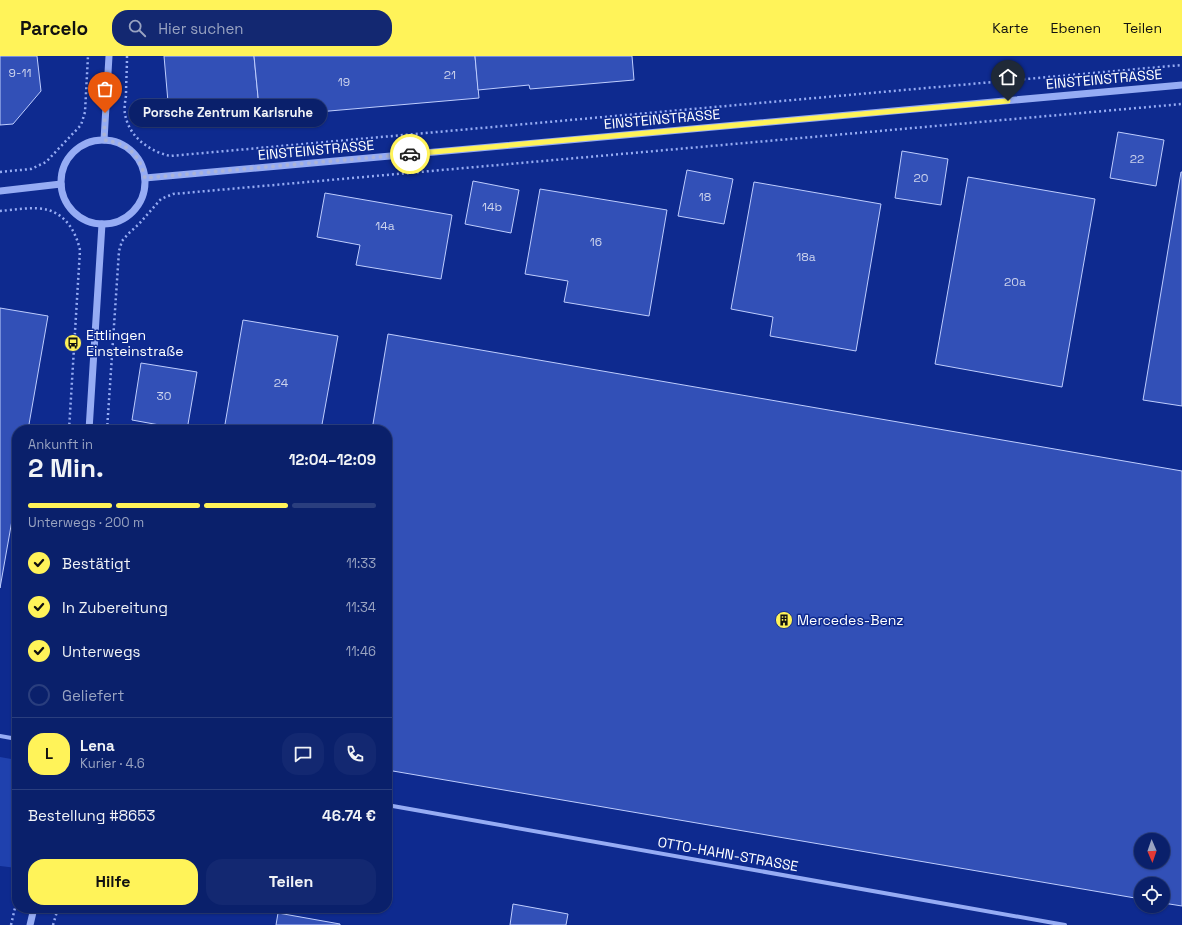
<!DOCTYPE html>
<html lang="de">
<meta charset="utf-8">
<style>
:root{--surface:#0a206b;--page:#132871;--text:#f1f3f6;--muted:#99a3c1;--line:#2a3e7e;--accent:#fff359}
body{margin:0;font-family:"Space Grotesk",sans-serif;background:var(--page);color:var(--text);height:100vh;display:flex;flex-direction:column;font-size:15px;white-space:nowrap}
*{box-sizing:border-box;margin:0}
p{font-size:13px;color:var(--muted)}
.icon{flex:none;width:22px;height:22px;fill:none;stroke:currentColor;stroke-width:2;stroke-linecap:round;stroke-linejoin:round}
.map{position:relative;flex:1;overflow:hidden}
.details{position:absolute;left:12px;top:369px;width:380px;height:488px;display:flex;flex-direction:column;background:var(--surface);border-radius:16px;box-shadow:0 1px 3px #0004,0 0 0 1px var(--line)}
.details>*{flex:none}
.needle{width:26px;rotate:178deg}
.controls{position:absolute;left:1134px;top:777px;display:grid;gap:8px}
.controls a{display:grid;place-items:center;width:36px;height:36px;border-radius:50%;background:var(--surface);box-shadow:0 1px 3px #0004,0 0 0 1px var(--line);font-size:20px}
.pin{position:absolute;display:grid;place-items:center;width:34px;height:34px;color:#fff;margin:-41px -17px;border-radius:50% 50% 50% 0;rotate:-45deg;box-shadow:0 0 4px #0007}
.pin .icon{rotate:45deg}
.courier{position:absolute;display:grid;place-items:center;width:40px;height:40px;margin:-20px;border:3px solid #fff359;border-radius:50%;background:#fff;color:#222;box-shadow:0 1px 5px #0007}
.bubble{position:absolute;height:28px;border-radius:14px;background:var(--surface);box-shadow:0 1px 3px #0004,0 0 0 1px var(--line);font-size:13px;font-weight:800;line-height:28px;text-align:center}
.summary em{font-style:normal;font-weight:800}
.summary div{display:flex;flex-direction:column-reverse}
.summary{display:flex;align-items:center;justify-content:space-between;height:68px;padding:0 16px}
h1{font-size:26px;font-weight:800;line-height:30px}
.bar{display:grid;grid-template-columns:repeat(4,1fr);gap:6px 4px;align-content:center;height:48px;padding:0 16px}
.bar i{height:5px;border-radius:3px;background:var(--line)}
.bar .active{background:var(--accent)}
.bar p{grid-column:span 4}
.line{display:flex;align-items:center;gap:10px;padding:0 16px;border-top:1px solid var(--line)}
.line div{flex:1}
.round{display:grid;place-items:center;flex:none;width:42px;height:42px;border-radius:16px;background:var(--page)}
ol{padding:0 16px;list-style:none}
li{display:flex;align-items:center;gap:12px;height:44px}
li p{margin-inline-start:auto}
li .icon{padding:4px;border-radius:50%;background:var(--accent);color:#111;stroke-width:4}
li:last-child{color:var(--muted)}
li i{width:22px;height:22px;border:2px solid var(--line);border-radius:50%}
.button{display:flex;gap:8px;margin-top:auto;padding:8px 16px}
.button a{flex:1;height:46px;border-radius:16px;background:var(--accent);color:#111;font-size:16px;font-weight:800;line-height:46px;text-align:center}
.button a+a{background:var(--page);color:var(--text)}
header{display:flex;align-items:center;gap:24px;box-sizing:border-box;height:56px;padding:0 20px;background:var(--accent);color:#111}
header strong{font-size:19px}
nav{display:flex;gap:22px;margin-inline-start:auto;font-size:14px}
.search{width:280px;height:36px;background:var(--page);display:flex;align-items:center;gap:10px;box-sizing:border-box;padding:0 14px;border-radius:16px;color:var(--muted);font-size:15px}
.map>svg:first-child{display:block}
</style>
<header>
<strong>Parcelo</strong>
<div class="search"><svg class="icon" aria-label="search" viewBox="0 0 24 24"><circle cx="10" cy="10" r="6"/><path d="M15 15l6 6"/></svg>Hier suchen</div>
<nav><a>Karte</a><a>Ebenen</a><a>Teilen</a></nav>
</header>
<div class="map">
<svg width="1182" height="869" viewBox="0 0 1182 869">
<rect width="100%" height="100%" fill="#0e2a8f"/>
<polygon fill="#1f41ae" points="0,701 17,704 17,812 0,810"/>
<g fill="#3250b7" stroke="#becdfe" fill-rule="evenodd">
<polygon points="0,0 37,0 41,35 13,68 0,69"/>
<polygon points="164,0 254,0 260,61 170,69"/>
<polygon points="254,0 475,0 479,42 260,61"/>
<polygon points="475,0 632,0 634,24 530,33 529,29 478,34"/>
<polygon points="1118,76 1164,84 1156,130 1110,122"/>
<polygon points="902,95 948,103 941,149 895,142"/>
<polygon points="687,114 733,123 724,168 678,160"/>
<polygon points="1181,116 1182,116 1182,350 1143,344"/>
<polygon points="968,121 1095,143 1062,331 935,308"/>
<polygon points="473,125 519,134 511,177 465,168"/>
<polygon points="754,126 881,148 856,295 770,280 773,261 731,253"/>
<polygon points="540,133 667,154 649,260 564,246 568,225 525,218"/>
<polygon points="325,137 452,159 441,223 356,209 360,189 317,181"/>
<polygon points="0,252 48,260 28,374 17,374 17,436 0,532"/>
<polygon points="243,264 338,280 321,374 224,374"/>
<path d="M388,278L1182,415V850L1163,847V828H1141V843L387,714V374H372ZM1141,784H1163V806H1141Z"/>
<polygon points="141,307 197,316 187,374 132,364"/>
<polygon points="513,848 568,858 566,869 510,869"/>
<polygon points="278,857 340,868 340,869 276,869"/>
</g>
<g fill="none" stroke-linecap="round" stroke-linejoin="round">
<g stroke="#96acf4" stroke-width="2.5" stroke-dasharray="2 3" stroke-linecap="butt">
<path d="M127,0C127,13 126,27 126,40C125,46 124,53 125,58C129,81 149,95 170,100L1182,9"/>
<polyline points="0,116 31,113 46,106 81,69 85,56 88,0"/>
<path d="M0,155C14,154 34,150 48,154C66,159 76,176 80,194L69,374"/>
<polyline points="107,374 119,195 122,185 128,178 139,168 161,143 173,138 1182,48"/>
<polyline points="11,869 17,843"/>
<polyline points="53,869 58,852"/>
</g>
<g stroke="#96acf4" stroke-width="4">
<polyline points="0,680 17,683"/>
<polyline points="387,749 1065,869"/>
</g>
<g stroke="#96acf4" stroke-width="7">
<polyline points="104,84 109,0"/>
<circle cx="103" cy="126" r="42"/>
<polyline points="145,122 1182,29"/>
<polyline points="0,135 61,128"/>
<polyline points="89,374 102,168"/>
<polyline points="30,869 34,852"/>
</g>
</g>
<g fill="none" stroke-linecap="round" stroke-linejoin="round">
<path stroke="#abb4d8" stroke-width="4" stroke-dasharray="0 7.2" d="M105,57L104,84C128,88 139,97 145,122L410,98"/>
<polyline stroke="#fff359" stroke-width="5" points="410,98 1008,45"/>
</g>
<defs>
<g id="bus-disc" transform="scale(0.9)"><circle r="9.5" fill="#fff359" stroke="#0e2a8f"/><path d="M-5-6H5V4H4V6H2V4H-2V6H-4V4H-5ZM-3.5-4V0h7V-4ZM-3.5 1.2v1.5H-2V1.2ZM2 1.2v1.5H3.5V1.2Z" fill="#111"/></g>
<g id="building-disc" transform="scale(0.9)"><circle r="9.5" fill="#fff359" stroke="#0e2a8f"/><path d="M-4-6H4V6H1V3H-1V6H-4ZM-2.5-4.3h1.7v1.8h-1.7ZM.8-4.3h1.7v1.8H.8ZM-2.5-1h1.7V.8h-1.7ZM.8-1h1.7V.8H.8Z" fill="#111"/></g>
</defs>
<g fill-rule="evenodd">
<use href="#bus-disc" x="73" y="287"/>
<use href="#building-disc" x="784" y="564"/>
</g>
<g text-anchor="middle" stroke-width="3" stroke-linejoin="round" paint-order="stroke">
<g font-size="12" fill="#ccd3ed">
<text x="20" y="21">9-11</text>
<text x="450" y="23">21</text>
<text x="344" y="30">19</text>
<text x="1137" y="107">22</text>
<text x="921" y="126">20</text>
<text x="705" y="145">18</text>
<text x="492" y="155">14b</text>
<text x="385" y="174">14a</text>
<text x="596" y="190">16</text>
<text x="806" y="205">18a</text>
<text x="1015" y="230">20a</text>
<text x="281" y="331">24</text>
<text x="164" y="344">30</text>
</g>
<g font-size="14" fill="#fff" stroke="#0e2a8f">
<text transform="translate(1104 23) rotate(-5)" y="5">EINSTEINSTRASSE</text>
<text transform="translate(662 63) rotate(-5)" y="5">EINSTEINSTRASSE</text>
<text transform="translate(316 94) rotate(-5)" y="5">EINSTEINSTRASSE</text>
<text transform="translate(728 798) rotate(10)" y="5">OTTO-HAHN-STRASSE</text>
</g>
<g font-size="14" fill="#fff" stroke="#0e2a8f" text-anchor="start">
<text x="86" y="284">Ettlingen<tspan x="86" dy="16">Einsteinstraße</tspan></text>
<text x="797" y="569">Mercedes-Benz</text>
</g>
</g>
</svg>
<div class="controls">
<a><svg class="needle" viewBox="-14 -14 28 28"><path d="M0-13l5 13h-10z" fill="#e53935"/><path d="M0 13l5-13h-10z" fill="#99a3c1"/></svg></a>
<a><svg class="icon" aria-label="locate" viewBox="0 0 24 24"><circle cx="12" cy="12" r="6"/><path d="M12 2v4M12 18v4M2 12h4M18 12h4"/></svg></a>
</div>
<div class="pin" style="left:105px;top:57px;background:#ea580c"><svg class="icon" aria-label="bag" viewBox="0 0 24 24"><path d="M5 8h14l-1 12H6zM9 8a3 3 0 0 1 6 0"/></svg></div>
<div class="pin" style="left:1008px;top:45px;background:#1f2937"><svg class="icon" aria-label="home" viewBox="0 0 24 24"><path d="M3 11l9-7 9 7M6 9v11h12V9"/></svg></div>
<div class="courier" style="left:410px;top:98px"><svg class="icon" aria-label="car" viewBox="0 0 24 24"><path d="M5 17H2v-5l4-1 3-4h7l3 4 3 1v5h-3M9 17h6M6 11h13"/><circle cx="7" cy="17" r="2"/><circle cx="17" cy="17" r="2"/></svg></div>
<div class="bubble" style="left:129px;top:43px;width:198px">Porsche Zentrum Karlsruhe</div>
<section class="details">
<div class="summary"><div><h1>2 Min.</h1><p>Ankunft in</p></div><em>12:04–12:09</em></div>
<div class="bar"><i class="active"></i><i class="active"></i><i class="active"></i><i></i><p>Unterwegs · 200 m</p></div>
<ol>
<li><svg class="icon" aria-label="check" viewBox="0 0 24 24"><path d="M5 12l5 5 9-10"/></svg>Bestätigt<p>11:33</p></li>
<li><svg class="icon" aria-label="check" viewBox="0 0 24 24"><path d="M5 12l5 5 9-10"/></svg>In Zubereitung<p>11:34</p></li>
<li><svg class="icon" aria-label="check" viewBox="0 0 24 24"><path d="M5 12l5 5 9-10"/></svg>Unterwegs<p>11:46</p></li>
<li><i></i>Geliefert</li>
</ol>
<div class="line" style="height:72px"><b class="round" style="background:var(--accent);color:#111">L</b><div><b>Lena</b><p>Kurier · 4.6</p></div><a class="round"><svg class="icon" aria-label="chat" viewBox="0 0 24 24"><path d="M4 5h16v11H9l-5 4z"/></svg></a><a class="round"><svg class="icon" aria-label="phone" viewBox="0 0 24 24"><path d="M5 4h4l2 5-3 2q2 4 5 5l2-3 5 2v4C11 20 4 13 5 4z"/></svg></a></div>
<div class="line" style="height:52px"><div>Bestellung #8653</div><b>46.74 €</b></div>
<div class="button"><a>Hilfe</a><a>Teilen</a></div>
</section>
</div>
